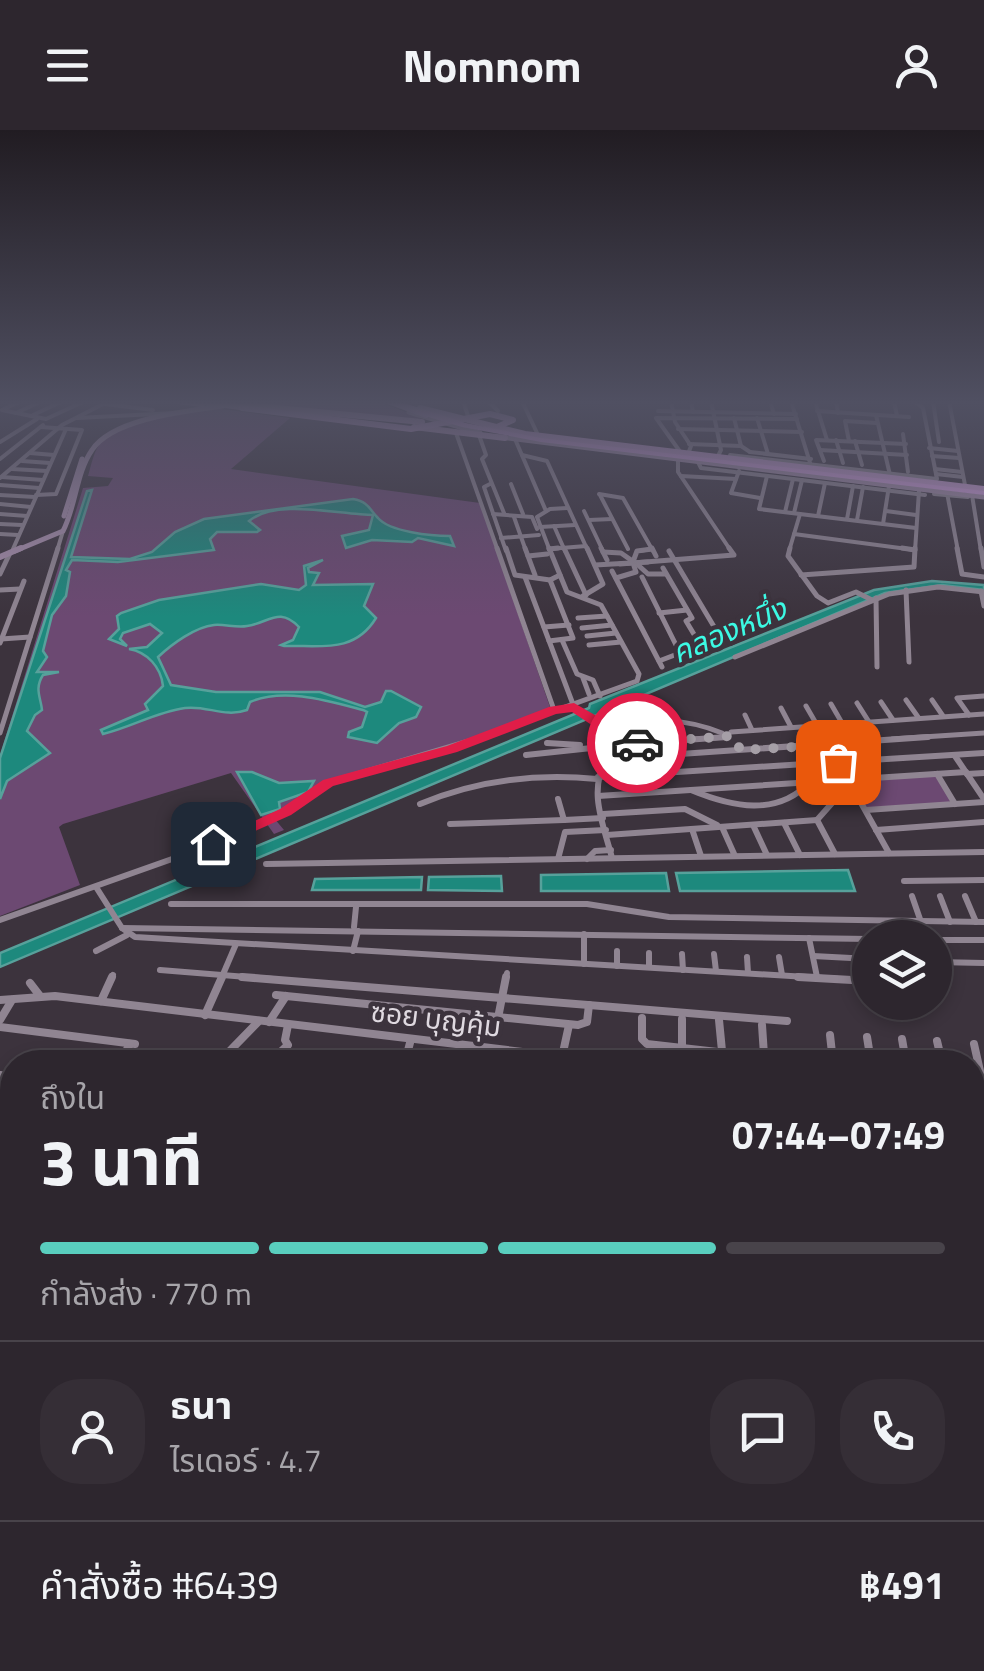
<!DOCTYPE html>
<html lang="th">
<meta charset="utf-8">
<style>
:root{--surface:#2d262e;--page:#352e36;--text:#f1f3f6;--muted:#a7a5aa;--line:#48434a;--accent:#59cebe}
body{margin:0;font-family:"Titillium Web","Noto Sans Thai",sans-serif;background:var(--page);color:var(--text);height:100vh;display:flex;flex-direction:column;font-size:38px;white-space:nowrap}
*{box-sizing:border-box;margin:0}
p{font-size:32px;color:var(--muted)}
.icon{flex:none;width:55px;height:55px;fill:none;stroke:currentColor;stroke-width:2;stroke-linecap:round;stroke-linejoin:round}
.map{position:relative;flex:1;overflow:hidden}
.sheet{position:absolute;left:0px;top:920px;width:985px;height:622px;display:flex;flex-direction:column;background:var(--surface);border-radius:40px 40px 0 0;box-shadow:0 5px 15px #0003,0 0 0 2px var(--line)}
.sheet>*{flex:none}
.buttons{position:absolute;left:852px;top:790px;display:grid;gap:20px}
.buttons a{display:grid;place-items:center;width:100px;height:100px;border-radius:50%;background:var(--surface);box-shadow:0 5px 15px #0003,0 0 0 2px var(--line);font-size:50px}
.pin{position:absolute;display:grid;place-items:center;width:85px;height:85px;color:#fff;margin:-42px;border-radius:20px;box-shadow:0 5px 15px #0006}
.courier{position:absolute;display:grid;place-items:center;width:100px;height:100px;margin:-50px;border:8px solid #e11d48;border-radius:50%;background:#fff;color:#222;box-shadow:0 2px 12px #0007}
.headline em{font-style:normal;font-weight:700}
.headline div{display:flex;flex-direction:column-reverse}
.headline{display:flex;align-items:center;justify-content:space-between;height:170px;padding:0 40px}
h1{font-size:65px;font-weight:700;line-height:75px}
.bar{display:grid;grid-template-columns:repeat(4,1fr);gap:15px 10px;align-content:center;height:120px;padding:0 40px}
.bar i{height:12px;border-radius:8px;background:var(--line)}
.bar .on{background:var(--accent)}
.bar p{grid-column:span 4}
.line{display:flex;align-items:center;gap:25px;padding:0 40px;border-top:2px solid var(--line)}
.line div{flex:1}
.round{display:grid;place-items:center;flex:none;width:105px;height:105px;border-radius:40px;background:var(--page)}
header{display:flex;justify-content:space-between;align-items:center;height:130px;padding:0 40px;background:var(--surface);font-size:45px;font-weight:700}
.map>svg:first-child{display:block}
</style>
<header><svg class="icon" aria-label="menu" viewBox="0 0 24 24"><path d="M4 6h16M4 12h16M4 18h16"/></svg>Nomnom<svg class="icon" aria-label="person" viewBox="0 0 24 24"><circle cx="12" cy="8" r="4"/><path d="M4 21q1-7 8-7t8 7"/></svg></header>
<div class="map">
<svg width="984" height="1541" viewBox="0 0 984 1541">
<rect width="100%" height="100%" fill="#3c333d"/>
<g fill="#6c4972">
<polygon points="222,271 376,271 422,288 409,291"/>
<path d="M213,278L290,288L231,339L480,373L551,580L444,620L318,655L311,666L274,688L284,700L274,704L231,643L63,694L59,697L80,755L0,786V625L83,358L108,356L113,348L88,346C91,336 93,324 99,315C115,291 186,284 213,278Z"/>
<polygon points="933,643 953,674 866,679 849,650"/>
</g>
<g fill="#1d897d" stroke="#57a19b" stroke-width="2.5">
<path d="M92,360L71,427L130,429L152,422L175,402L204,389L353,369C369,372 369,379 378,388C390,402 432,406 450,406L454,416L418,408L412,412L372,410L346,418L342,406L369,400L373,385C340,385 276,368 249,391L260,400L257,402H217L210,409L214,420L118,432L72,430L66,440L70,442L66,466L52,485L43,521L47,527L37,542H59L43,545C34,559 41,568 42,580L35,585L27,601L50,623L7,651L0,669V628L87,361Z"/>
<path d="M323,430L308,438L309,442L319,443L313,455L373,454L364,476L376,488C354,524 320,515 284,516L281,515L293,510L299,497C279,476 269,493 247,496C236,498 225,494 214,495C195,497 172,514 158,527L171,555L216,562H320L365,577L381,572L386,561H391L421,577L416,587L399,593L377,613L348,607L349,602L362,597L367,582L363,580C329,571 284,557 250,572L247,580C224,588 207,575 185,578C156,582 132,597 103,604L101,600L148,580L145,574L163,556C161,537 147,522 129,519L147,517L162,503L150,494L123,503L120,509L127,516L109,509L119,499L117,486L121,483L159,470L261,454L299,460L306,455L304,436Z"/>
<polygon points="932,451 984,455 984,460 942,455 885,463 0,837 0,823 589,578 590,574 874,460"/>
<polygon points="237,642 252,642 279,653 314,651 308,662 279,672 280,679 261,685"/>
<polygon points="848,740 855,761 680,761 676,743"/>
<polygon points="666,743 669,761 541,761 541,745"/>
<polygon points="501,746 502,761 428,760 429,747"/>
<polygon points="422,747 421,760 312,760 315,749"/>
</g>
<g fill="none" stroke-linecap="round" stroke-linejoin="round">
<g stroke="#908592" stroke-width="4">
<polyline points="463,271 468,286"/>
<polyline points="488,271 498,281"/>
<polyline points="522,271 538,305"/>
<polyline points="671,271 675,292 691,316 688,324"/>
<polyline points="691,271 693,282"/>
<polyline points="711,271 721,320 718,326"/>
<polyline points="770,271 774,284"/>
<polyline points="791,271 811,336"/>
<polyline points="815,271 827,310"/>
<polyline points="836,271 838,283"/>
<polyline points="894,271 897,286"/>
<polyline points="933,271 939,312"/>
<polyline points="949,271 965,355"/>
<polyline points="105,274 153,280"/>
<polyline points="4,279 21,271"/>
<polyline points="2,280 46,289 85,271"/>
<polyline points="658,281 796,284"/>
<polyline points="817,281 909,287"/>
<polyline points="16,283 42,271"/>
<polyline points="33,285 63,271"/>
<polyline points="876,285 890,345"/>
<polyline points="77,288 174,283"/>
<polyline points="734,288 741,316 750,322"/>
<polyline points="757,288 768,324"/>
<polyline points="678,299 802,302"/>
<polyline points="456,303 498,421"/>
<polyline points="903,304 908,342"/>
<polyline points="479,305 486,325 482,329 504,383"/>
<polyline points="515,309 546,381"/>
<polyline points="836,310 843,333"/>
<polyline points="849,311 845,291 877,293"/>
<polyline points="855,311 862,335"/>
<polyline points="0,312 37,289"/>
<polyline points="689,314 741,316"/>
<polyline points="929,318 958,321"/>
<polyline points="820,320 907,325"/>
<polyline points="750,322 811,329"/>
<polyline points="30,323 54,325"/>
<polyline points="681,323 656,288 797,289"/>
<polyline points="522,325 547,331 588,421"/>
<polyline points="730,325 937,349 923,278 914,271"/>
<polyline points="932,326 959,328"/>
<polyline points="0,329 43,295"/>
<polyline points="678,330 678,342 731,421"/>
<polyline points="22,331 50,333"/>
<polyline points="824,331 816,310 906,314"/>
<polyline points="698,332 701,338 925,365"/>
<polyline points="12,339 47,341"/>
<polyline points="935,339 962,342"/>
<polyline points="739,341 731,363 760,368"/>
<polyline points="936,344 963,347"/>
<polyline points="681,346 736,349"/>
<polyline points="767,346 759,379 916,398"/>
<polyline points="2,347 43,350"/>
<polyline points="0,348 62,295 109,271"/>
<polyline points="490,354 484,357 506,421"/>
<polyline points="511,354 523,384"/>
<polyline points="0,355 39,358"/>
<polyline points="947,363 958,421"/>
<polyline points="599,364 623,368 653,421"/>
<polyline points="934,364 968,367"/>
<polyline points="0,365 35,367"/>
<polyline points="36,365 56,364 82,300 41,297"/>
<polyline points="600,365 628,419"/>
<polyline points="972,365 981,421"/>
<polyline points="0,374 31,377"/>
<polyline points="584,381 603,421"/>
<polyline points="886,381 916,385"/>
<polyline points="785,382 793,349"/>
<polyline points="794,383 802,350"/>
<polyline points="0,384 27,386"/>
<polyline points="493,384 532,387 537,399"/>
<polyline points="818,386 825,353"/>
<polyline points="514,387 526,421"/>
<polyline points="847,389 853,356"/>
<polyline points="589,390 612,389"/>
<polyline points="857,390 863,357"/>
<polyline points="0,394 22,395"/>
<polyline points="883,394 889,356"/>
<polyline points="554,396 565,421"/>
<polyline points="540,397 575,395"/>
<polyline points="0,404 18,405"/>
<polyline points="794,404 915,420"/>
<polyline points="501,408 539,405"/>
<polyline points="13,419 66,299"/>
<polyline points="549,419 586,416"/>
<polyline points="57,421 63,401"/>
<polyline points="550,421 537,387 550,379 567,378"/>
<polyline points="639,421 652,419"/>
<polyline points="789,421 800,384"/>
<polyline points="915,421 919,361"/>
</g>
<g stroke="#908592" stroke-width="5">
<polyline points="497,418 554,580"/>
<polyline points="506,418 515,445 550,450 560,445"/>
<polyline points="525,418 535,445"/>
<polyline points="564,418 586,465"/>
<polyline points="601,418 607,430"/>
<polyline points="652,418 656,426"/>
<polyline points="790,418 788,426 817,466 828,473 856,462 872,470"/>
<polyline points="902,418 915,420"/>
<polyline points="957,418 962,444 984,447"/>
<polyline points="981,418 984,437"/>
<polyline points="549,419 558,418"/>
<polyline points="669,421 716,500 743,503 776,490"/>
<polyline points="603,422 621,423 631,430"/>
<polyline points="528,426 547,424"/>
<polyline points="634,429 637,421 652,419"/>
<polyline points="620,434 734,425 729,418"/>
<polyline points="595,435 648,432"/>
<polyline points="638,435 648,444 666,444"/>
<polyline points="663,438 692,488 686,491 701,516 693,518"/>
<polyline points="612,441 662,537"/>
<polyline points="0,444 10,423"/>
<polyline points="801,445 914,437 915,418"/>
<polyline points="525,447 574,577 623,609"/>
<polyline points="642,447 680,523 659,531"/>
<polyline points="616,448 636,442 634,436"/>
<polyline points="0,460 20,459"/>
<polyline points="906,460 909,532"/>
<polyline points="981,461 984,476"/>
<polyline points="583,466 603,454 587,418"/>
<polyline points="876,468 877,537"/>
<polyline points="659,483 687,480"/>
<polyline points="578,488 607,486"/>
<polyline points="544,497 569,495"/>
<polyline points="582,498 612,495"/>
<polyline points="716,500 728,509 742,503"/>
<polyline points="587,506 616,503"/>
<polyline points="1,509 30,507"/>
<polyline points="562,510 577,544 593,550 600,566"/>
<polyline points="549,511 573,508 550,450"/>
<polyline points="0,513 24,451"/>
<polyline points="589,515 621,512"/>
<polyline points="735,527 889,464 938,457 984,462"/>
<polyline points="583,548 589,564"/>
<polyline points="906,570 918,587"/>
<polyline points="932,570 943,586"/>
<polyline points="881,572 893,590"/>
<polyline points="857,573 869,592"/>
<polyline points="831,574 842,593"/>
<polyline points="806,576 817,595"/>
<polyline points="781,578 791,597"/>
<polyline points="745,585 752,600"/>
<polyline points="969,585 957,568 984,566"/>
<polyline points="651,592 657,609"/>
<path d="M610,600C645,585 688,589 722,603"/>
<polyline points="731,602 984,584"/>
<polyline points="0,603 58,418"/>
<polyline points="477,609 637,551 639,544 601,475 567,462 549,418"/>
<polyline points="694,609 727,607"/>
<polyline points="892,609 984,603"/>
</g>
<g stroke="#908592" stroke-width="6">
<polyline points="619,607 630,614 727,607"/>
<polyline points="656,607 658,612"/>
<polyline points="827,612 889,723"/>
<polyline points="547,613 580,615"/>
<polyline points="526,625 629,614"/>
<polyline points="955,626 984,669"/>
<polyline points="838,632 984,623"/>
<polyline points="937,644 955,674"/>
<polyline points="967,644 984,643"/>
<polyline points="598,647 805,634 817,652"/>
<path d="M691,660C732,677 777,687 810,652"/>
<polyline points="598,666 966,642"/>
<polyline points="558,669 564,690 603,688"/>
<path d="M420,674C477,650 535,643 597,649"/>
<polyline points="866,680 984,672"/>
<polyline points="603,684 685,679 717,695"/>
<polyline points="817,690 841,663 852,657"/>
<polyline points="817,690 835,724"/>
<polyline points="784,693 800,725"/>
<polyline points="450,694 564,690"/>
<polyline points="753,695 767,725"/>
<polyline points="722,697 735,726"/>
<polyline points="692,699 701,726"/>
<polyline points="876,700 984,692"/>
<polyline points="607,705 817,690"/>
<path d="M612,728C604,696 587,660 607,629L928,607"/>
<polyline points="558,729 565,702 606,700"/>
<polyline points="587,729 595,721 611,720"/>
<polyline points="266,734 984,722"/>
<polyline points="904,751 984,750"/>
<polyline points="96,757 122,798 135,807 840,849"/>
<polyline points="912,766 921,792"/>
<polyline points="940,766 950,792"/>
<polyline points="965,766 976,792"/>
<polyline points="171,774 587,774 669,787 984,792"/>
<polyline points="0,790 206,717 285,682 328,653 484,607"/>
<polyline points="354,797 356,777"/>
<polyline points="122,798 870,809"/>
<polyline points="584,804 584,834"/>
<polyline points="809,808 817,847"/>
<polyline points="935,810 984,810"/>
<polyline points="96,821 127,805"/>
<polyline points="353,821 358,801"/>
<polyline points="617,821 617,836"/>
<polyline points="649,823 649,837"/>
<polyline points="682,824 683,840"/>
<polyline points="714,824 716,841"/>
<polyline points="813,826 870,829"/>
<polyline points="747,827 748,843"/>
<polyline points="779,827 782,845"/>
<polyline points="935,832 984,833"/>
<polyline points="935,838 938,849"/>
<polyline points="160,840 273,849"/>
<polyline points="111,849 113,845"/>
<polyline points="221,849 236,814"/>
<polyline points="506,849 507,843"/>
</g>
<g stroke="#908592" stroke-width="8">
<polyline points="242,847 787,891"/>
<polyline points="798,847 870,851"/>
<polyline points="30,853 40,866"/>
<polyline points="935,855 937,847"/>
<polyline points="276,865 578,895 587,892 589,875"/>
<polyline points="0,870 55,866 607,932"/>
<polyline points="101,871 112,847"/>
<polyline points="205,885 222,847"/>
<polyline points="498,888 506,847"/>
<polyline points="642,888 642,909 647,914 796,931"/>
<polyline points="682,889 682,917"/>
<polyline points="0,890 12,870"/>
<polyline points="719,890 722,921"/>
<polyline points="269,892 286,866"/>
<polyline points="762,895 764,925"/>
<polyline points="0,897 135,914"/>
<polyline points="830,905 833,932"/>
<polyline points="867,907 871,932"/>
<polyline points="902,909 906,932"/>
<polyline points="937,911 942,932"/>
<polyline points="974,914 982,950"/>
<polyline points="562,927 569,895"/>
<polyline points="120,932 130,914"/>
<polyline points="201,932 221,930"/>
<polyline points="219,932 259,891"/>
<polyline points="270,932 288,915 285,910 288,895"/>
<polyline points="317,932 321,929"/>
<polyline points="405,932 411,909"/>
<polyline points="0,945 12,947"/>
<polyline points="972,979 984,981"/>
<polyline points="972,1034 984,1036"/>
<polyline points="972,1078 984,1080"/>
<polyline points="972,1143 984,1146"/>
</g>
<g stroke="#908592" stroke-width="10">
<polyline points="0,1264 12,1234"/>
<polyline points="978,1268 984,1331"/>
<polyline points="972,1482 979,1541"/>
<polyline points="436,1530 461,1539"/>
<polyline points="827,1530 827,1541"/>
<polyline points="887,1530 888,1541"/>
<polyline points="944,1530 945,1541"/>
<polyline points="2,1541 12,1521"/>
<polyline points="156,1541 161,1530"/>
<polyline points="245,1541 249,1530"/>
<polyline points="411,1541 414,1530"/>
</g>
<g stroke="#a78eab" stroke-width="5">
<polyline points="409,282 480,303"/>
<polyline points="500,307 984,367"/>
<polyline points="64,386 82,329"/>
<path d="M15,421L63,401C76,376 76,343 92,320C113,288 188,281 223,276"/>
</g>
<polyline stroke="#a78eab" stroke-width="6" points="0,427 21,418"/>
<g stroke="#be98c4" stroke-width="6">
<polyline points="179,271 202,274"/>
<polyline points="195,271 248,278"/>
<polyline points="245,275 422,292"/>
<polyline points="414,297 505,308"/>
</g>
<g stroke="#cd9ed5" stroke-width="6">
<polyline points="388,271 426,285"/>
<polyline points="242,278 411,299 490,284 513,290 497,297"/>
<polyline points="420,278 525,304 984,359"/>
</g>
<polygon fill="#dca4e6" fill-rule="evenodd" points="388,271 398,271 466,293 541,308 984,361 984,365 541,312 462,297 425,286"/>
</g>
<linearGradient id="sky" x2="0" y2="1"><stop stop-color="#211c22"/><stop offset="0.56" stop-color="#505062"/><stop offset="1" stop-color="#505062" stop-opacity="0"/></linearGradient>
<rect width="984" height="487" fill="url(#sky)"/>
<polygon fill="#e11d48" points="574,573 644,613 625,617 572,582 556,584 457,622 333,656 291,685 219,717 206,714 280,679 323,650 447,616 549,577"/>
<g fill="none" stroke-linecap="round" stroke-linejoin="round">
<polyline stroke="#a69fa7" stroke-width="10" stroke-dasharray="0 18" points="637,613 731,606 741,620 829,615 838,632"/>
</g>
<g text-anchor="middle" stroke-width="9" stroke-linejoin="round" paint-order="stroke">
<g font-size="28" fill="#dfd9e0" stroke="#3c333d">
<text transform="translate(436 889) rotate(7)" y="10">ซอย บุญคุ้ม</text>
</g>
<g font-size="30" font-style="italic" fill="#3cfae4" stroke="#3c333d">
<text transform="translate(729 501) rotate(-23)" y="10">คลองหนึ่ง</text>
</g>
</g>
</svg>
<div class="buttons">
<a><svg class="icon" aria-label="layers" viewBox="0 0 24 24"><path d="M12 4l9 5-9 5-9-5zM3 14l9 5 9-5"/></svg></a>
</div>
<div class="pin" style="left:838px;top:632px;background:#ea580c"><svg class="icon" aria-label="bag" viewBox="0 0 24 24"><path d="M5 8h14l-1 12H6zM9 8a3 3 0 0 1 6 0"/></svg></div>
<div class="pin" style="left:213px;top:714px;background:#1f2937"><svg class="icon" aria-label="home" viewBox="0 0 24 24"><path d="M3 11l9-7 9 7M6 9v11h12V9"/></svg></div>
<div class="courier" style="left:637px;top:613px"><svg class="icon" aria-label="car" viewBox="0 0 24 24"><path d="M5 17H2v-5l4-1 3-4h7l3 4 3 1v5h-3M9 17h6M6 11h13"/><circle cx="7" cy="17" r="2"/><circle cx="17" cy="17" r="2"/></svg></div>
<section class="sheet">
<div class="headline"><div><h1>3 นาที</h1><p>ถึงใน</p></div><em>07:44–07:49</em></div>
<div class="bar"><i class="on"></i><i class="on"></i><i class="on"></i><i></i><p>กำลังส่ง · 770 m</p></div>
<div class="line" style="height:180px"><a class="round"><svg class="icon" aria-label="person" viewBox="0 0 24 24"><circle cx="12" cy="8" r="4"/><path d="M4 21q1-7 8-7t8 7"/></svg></a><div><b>ธนา</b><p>ไรเดอร์ · 4.7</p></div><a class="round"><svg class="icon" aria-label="chat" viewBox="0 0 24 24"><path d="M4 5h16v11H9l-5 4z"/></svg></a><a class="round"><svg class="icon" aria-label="phone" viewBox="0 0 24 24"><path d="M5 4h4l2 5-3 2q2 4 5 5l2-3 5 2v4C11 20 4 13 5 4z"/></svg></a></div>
<div class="line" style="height:130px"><div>คำสั่งซื้อ #6439</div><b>฿491</b></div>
</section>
</div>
